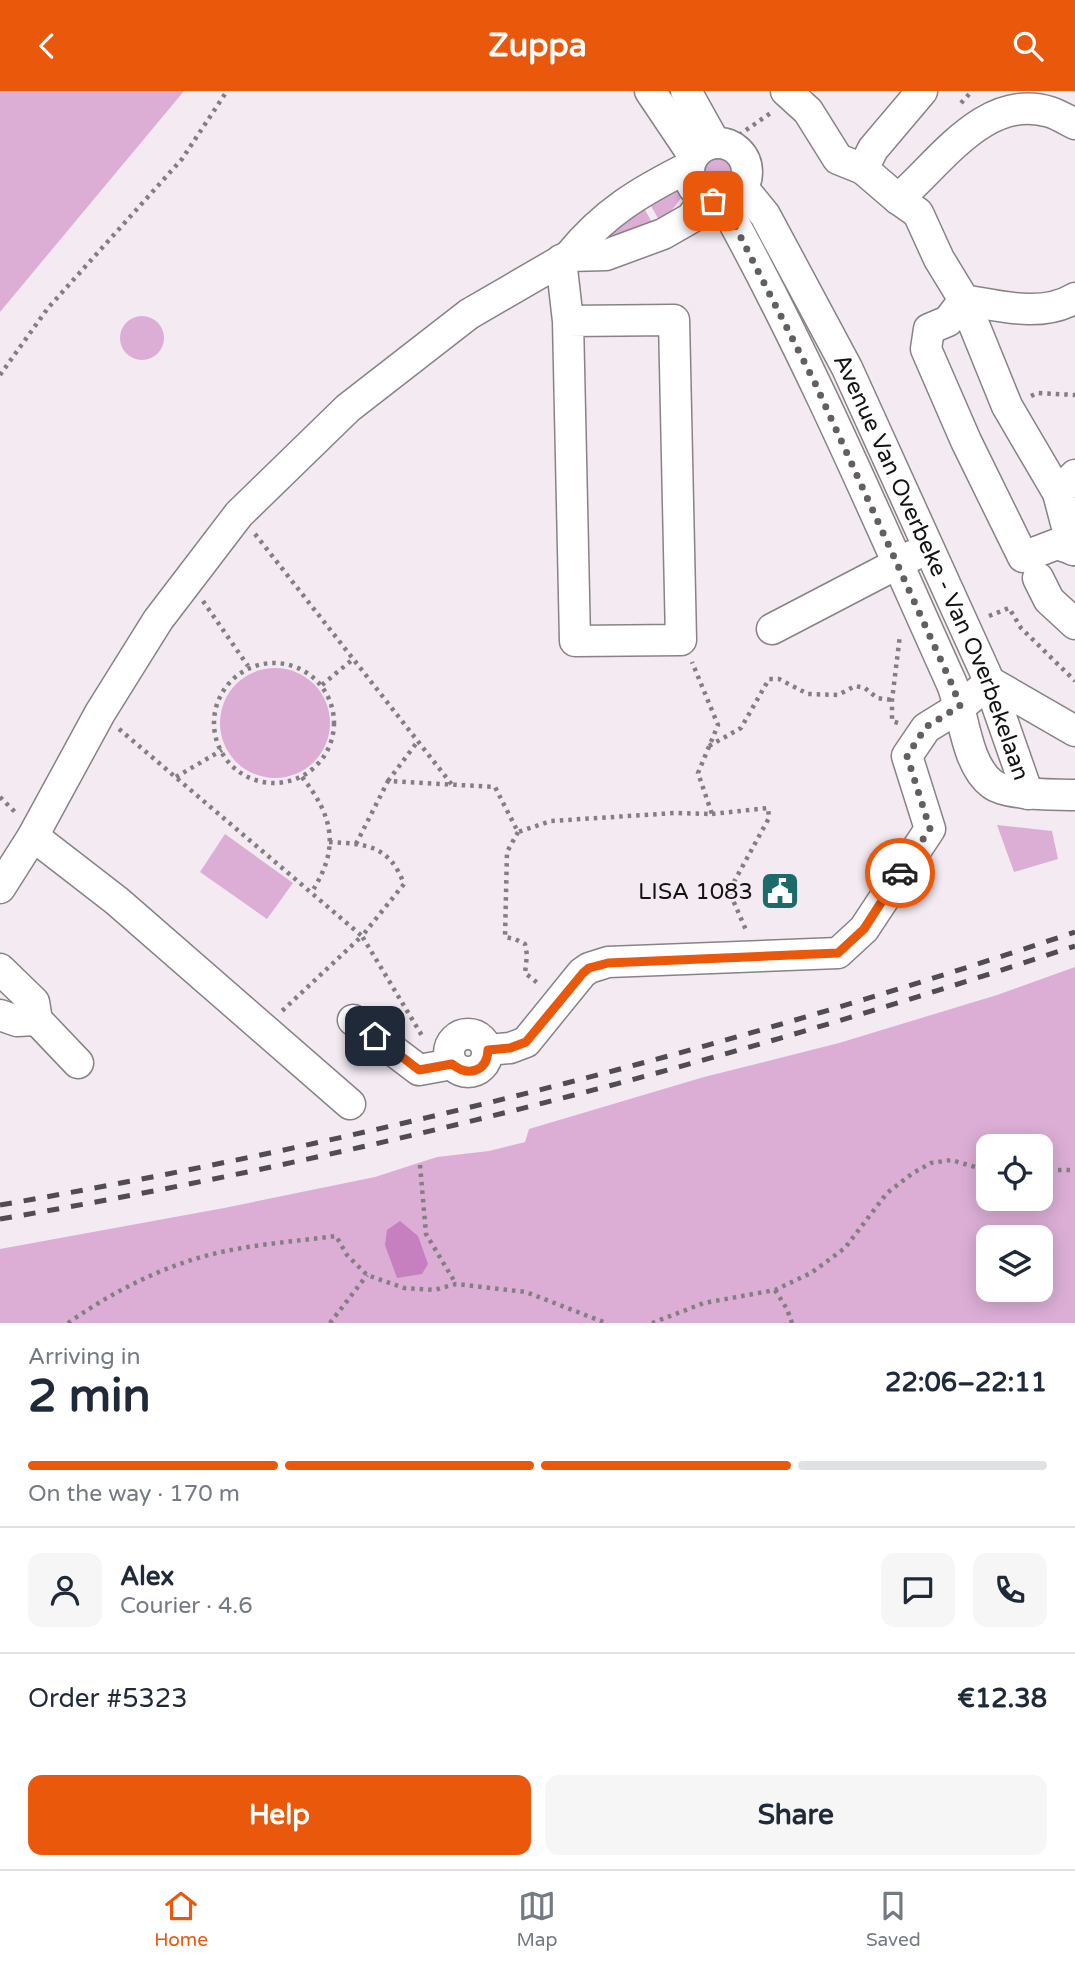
<!DOCTYPE html>
<meta charset="utf-8">
<style>
:root{--surface:#fff;--page:#f6f6f7;--text:#1f2937;--muted:#747a83;--line:#e0e1e3;--accent:#ea580c}
body{margin:0;font-family:"Varela Round",sans-serif;background:var(--page);color:var(--text);height:100vh;display:flex;flex-direction:column;font-size:26px;white-space:nowrap}
*{box-sizing:border-box;margin:0}
p{font-size:23px;color:var(--muted)}
.icon{flex:none;width:38px;height:38px;fill:none;stroke:currentColor;stroke-width:2;stroke-linecap:round;stroke-linejoin:round}
.map{position:relative;height:1232px;overflow:hidden}
.details{display:flex;flex-direction:column;background:var(--surface);flex:1}
.details>*{flex:none}
.controls{position:absolute;left:976px;top:1043px;display:grid;gap:14px}
.controls a{display:grid;place-items:center;width:77px;height:77px;border-radius:14px;background:var(--surface);box-shadow:0 4px 18px #0003;font-size:35px}
.pin{position:absolute;display:grid;place-items:center;width:60px;height:60px;color:#fff;margin:-30px;border-radius:14px;box-shadow:0 4px 10px #0006}
.courier{position:absolute;display:grid;place-items:center;width:70px;height:70px;margin:-35px;border:5px solid #ea580c;border-radius:50%;background:#fff;color:#222;box-shadow:0 2px 9px #0007}
.summary em{font-style:normal;font-weight:700}
.summary div{display:flex;flex-direction:column-reverse}
.summary{display:flex;align-items:center;justify-content:space-between;height:119px;padding:0 28px}
h1{font-size:46px;font-weight:700;line-height:52px}
.bar{display:grid;grid-template-columns:repeat(4,1fr);gap:10px 7px;align-content:center;height:84px;padding:0 28px}
.bar i{height:9px;border-radius:5px;background:var(--line)}
.bar .active{background:var(--accent)}
.bar p{grid-column:span 4}
.line{display:flex;align-items:center;gap:18px;padding:0 28px;border-top:2px solid var(--line)}
.line div{flex:1}
.round{display:grid;place-items:center;flex:none;width:74px;height:74px;border-radius:14px;background:var(--page)}
.cta{display:flex;gap:14px;margin-top:auto;padding:14px 28px}
.cta a{flex:1;height:80px;border-radius:14px;background:var(--accent);color:#fff;font-size:28px;font-weight:700;line-height:80px;text-align:center}
.cta a+a{background:var(--page);color:var(--text)}
header{display:flex;justify-content:space-between;align-items:center;height:91px;padding:0 28px;background:var(--accent);color:#fff;font-size:32px;font-weight:700}
.dock{display:flex;justify-content:space-around;align-items:center;height:98px;border-top:2px solid var(--line);background:var(--surface);font-size:19px;color:var(--muted)}
.dock a{display:grid;justify-items:center;gap:4px}
.dock .active{color:var(--accent)}
.map>svg:first-child{display:block}
</style>
<header><svg class="icon" aria-label="back" viewBox="0 0 24 24"><path d="M15 5l-7 7 7 7"/></svg>Zuppa<svg class="icon" aria-label="search" viewBox="0 0 24 24"><circle cx="10" cy="10" r="6"/><path d="M15 15l6 6"/></svg></header>
<div class="map">
<svg width="1075" height="1232" viewBox="0 0 1075 1232">
<rect width="100%" height="100%" fill="#f3ebf1"/>
<g fill="#dcaed6" fill-rule="evenodd">
<polygon points="0,0 184,0 0,221"/>
<circle cx="718" cy="81" r="18"/>
<polygon points="676,99 687,99 672,119 659,129 647,108"/>
<polygon points="641,112 653,133 603,154 597,149"/>
<circle cx="142" cy="247" r="22"/>
<circle cx="275" cy="632" r="55"/>
<polygon points="997,734 1052,740 1058,768 1014,781"/>
<polygon points="225,743 293,792 267,828 200,781"/>
<path d="M1075,876V1232H0V1158L224,1117L375,1086L437,1066L489,1060L525,1051L529,1038L704,986L839,952L997,904ZM989,1055H1041V1108H989ZM989,1146H1041V1199H989Z"/>
</g>
<polygon fill="#c67fbf" points="400,1130 418,1145 428,1173 422,1183 397,1187 385,1154 387,1139"/>
<g fill="none" stroke-linecap="round" stroke-linejoin="round">
<g stroke="#888287" stroke-width="33">
<g id="minor">
<polyline points="650,0 693,64"/>
<polyline points="686,0 715,52"/>
<polyline points="786,0 808,20 838,68 863,78"/>
<path d="M922,0L873,58L863,78L898,108L918,122L939,168L964,209C1000,215 1042,227 1075,207"/>
<circle cx="718" cy="81" r="29"/>
<path id="s1" d="M743,97L765,124L847,277L986,583L1028,703"/>
<path d="M898,108C940,72 986,1 1050,21C1059,24 1067,29 1075,33"/>
<path d="M722,110C808,265 878,429 951,591C964,620 965,673 992,693C1008,705 1055,703 1075,704"/>
<path d="M569,165C604,122 639,101 689,76"/>
<polyline points="561,169 568,230 575,550 681,549 674,229 568,230"/>
<polyline points="964,209 948,230 929,238 926,258 966,350 1023,466 1057,453 1075,459"/>
<polyline points="964,209 1007,315 1058,402"/>
<polyline points="1073,459 1058,402 1075,384"/>
<polyline points="1038,487 1049,509 1075,533"/>
<polyline points="772,538 914,464"/>
<polyline points="990,591 1075,640"/>
<polyline points="33,745 117,810 350,1013"/>
<polyline points="0,797 33,745 100,622 158,529 239,423 348,317 469,223 569,165 606,164 663,143 691,127 705,108"/>
<polyline points="0,878 34,911 37,929 78,972"/>
<polyline points="0,924 17,930 37,929"/>
<polyline points="353,929 419,979 452,973"/>
<circle cx="468" cy="962" r="19"/>
<polyline points="488,959 510,957 526,951 582,882 589,877 608,871 838,862 864,838 930,738 907,665 926,637 960,616 990,591"/>
</g>
</g>
<g stroke="#837e82" stroke-width="4.5" stroke-dasharray="3.5 5" stroke-linecap="butt">
<polyline points="961,12 972,0"/>
<polyline points="739,44 772,21"/>
<polyline points="0,284 48,217 182,68 227,0"/>
<polyline points="1031,305 1037,302 1075,304"/>
<polyline points="255,443 453,695"/>
<polyline points="203,510 248,575"/>
<polyline points="989,525 1009,517 1021,537 1075,590"/>
<circle cx="274" cy="632" r="60"/>
<polyline points="322,594 353,568"/>
<polyline points="898,632 892,630 892,609 900,544"/>
<polyline points="119,638 362,845 282,920"/>
<polyline points="709,655 741,637 769,588 779,588 808,603 838,604 855,595 865,597 877,607 892,609"/>
<polyline points="176,686 222,659"/>
<path d="M302,686C334,726 340,758 311,802"/>
<polyline points="388,690 418,650"/>
<polyline points="0,706 16,722"/>
<polyline points="712,723 768,717 769,727 729,800 746,839"/>
<polyline points="518,741 507,761 505,846 515,848 525,853 527,864 525,882 540,894"/>
<path d="M329,751C367,753 389,754 404,793L362,845L424,948"/>
<polyline points="356,753 388,690 495,696 518,741 551,730 675,722 712,723 698,682 718,634 692,571"/>
<polyline points="420,1074 426,1143 456,1193"/>
<polyline points="1041,1079 1075,1079"/>
<polyline points="775,1199 787,1218 792,1232"/>
<path d="M68,1232C108,1204 151,1181 198,1167C242,1154 290,1151 336,1145L347,1164L367,1184L404,1197L434,1199L456,1193L526,1201L606,1232"/>
<polyline points="330,1232 367,1184"/>
<polyline points="652,1232 704,1212 775,1199 811,1182 845,1157 887,1102 913,1082 931,1072 951,1069 989,1080"/>
</g>
<use href="#minor" stroke="#fff" stroke-width="30"/>
<g stroke="#514c4f" stroke-width="5" stroke-dasharray="12 12" stroke-linecap="butt">
<path d="M0,1114C365,1051 724,959 1075,841"/>
<path d="M0,1128C365,1066 724,972 1075,855"/>
</g>
</g>
<g fill="none" stroke-linecap="round" stroke-linejoin="round">
<polyline stroke="#635e61" stroke-width="7" stroke-dasharray="0 12.6" points="713,110 722,110 732,129 815,292 953,596 960,615 926,636 907,665 930,738 900,782"/>
<path stroke="#ea580c" stroke-width="9" d="M375,945L419,979L452,973C468,986 487,981 488,959L510,957L526,951L583,882L589,877L608,872L838,862L864,838L900,782"/>
</g>
<defs>
<g id="civic-square" transform="scale(2.0125)"><rect x="-9" y="-9" width="18" height="18" rx="4" fill="#1d6a6b" stroke="#f3ebf1"/><path d="M-.6-6.5H3V-4.5H.6V-3L4-1V1h2V6H-6V1h2V-1L-.6-3ZM-1.2 2.5V6h2.4V2.5Z" fill="#fff"/></g>
</defs>
<g fill-rule="evenodd">
<use href="#civic-square" x="780" y="800"/>
</g>
<g text-anchor="middle" stroke-width="5" stroke-linejoin="round" paint-order="stroke">
<g font-size="23" fill="#151214" stroke="#f3ebf1">
<text dy="8" stroke="none"><textPath href="#s1" startOffset="425">Avenue Van Overbeke - Van Overbekelaan</textPath></text>
</g>
<g font-size="23" fill="#151214" stroke="#f3ebf1" text-anchor="end">
<text x="753" y="808">LISA 1083</text>
</g>
</g>
</svg>
<div class="controls">
<a><svg class="icon" aria-label="locate" viewBox="0 0 24 24"><circle cx="12" cy="12" r="6"/><path d="M12 2v4M12 18v4M2 12h4M18 12h4"/></svg></a>
<a><svg class="icon" aria-label="layers" viewBox="0 0 24 24"><path d="M12 4l9 5-9 5-9-5zM3 14l9 5 9-5"/></svg></a>
</div>
<div class="pin" style="left:713px;top:110px;background:#ea580c"><svg class="icon" aria-label="bag" viewBox="0 0 24 24"><path d="M5 8h14l-1 12H6zM9 8a3 3 0 0 1 6 0"/></svg></div>
<div class="pin" style="left:375px;top:945px;background:#1f2937"><svg class="icon" aria-label="home" viewBox="0 0 24 24"><path d="M3 11l9-7 9 7M6 9v11h12V9"/></svg></div>
<div class="courier" style="left:900px;top:782px"><svg class="icon" aria-label="car" viewBox="0 0 24 24"><path d="M5 17H2v-5l4-1 3-4h7l3 4 3 1v5h-3M9 17h6M6 11h13"/><circle cx="7" cy="17" r="2"/><circle cx="17" cy="17" r="2"/></svg></div>
</div>
<section class="details">
<div class="summary"><div><h1>2 min</h1><p>Arriving in</p></div><em>22:06–22:11</em></div>
<div class="bar"><i class="active"></i><i class="active"></i><i class="active"></i><i></i><p>On the way · 170 m</p></div>
<div class="line" style="height:126px"><a class="round"><svg class="icon" aria-label="person" viewBox="0 0 24 24"><circle cx="12" cy="8" r="4"/><path d="M4 21q1-7 8-7t8 7"/></svg></a><div><b>Alex</b><p>Courier · 4.6</p></div><a class="round"><svg class="icon" aria-label="chat" viewBox="0 0 24 24"><path d="M4 5h16v11H9l-5 4z"/></svg></a><a class="round"><svg class="icon" aria-label="phone" viewBox="0 0 24 24"><path d="M5 4h4l2 5-3 2q2 4 5 5l2-3 5 2v4C11 20 4 13 5 4z"/></svg></a></div>
<div class="line" style="height:91px"><div>Order #5323</div><b>€12.38</b></div>
<div class="cta"><a>Help</a><a>Share</a></div>
</section>
<nav class="dock">
<a class="active"><svg class="icon" aria-label="home" viewBox="0 0 24 24"><path d="M3 11l9-7 9 7M6 9v11h12V9"/></svg>Home</a>
<a><svg class="icon" aria-label="map" viewBox="0 0 24 24"><path d="M3 6l6-2 6 2 6-2v14l-6 2-6-2-6 2zM9 4v14M15 6v14"/></svg>Map</a>
<a><svg class="icon" aria-label="saved" viewBox="0 0 24 24"><path d="M7 4h10v16l-5-4-5 4z"/></svg>Saved</a>
</nav>
